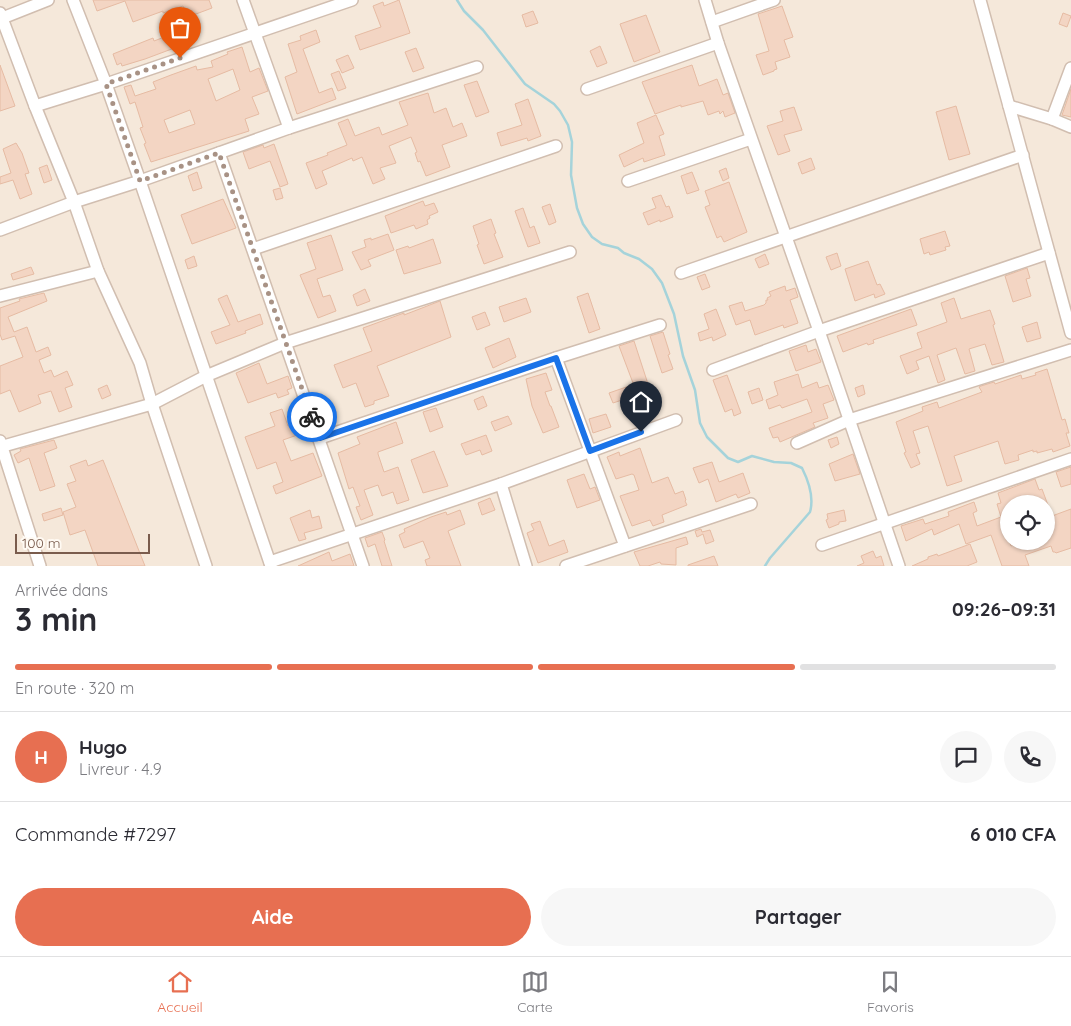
<!DOCTYPE html>
<html lang="fr">
<meta charset="utf-8">
<style>
:root{--surface:#fff;--page:#f7f7f7;--text:#2b2b33;--muted:#7c7c81;--line:#e1e1e2;--accent:#e76f51}
body{margin:0;font-family:Quicksand,sans-serif;background:var(--page);color:var(--text);height:100vh;display:flex;flex-direction:column;font-size:19px;white-space:nowrap}
*{box-sizing:border-box;margin:0}
p{font-size:16px;color:var(--muted)}
.icon{flex:none;width:28px;height:28px;fill:none;stroke:currentColor;stroke-width:2;stroke-linecap:round;stroke-linejoin:round}
.map{position:relative;height:566px;overflow:hidden}
.side{display:flex;flex-direction:column;background:var(--surface);flex:1}
.side>*{flex:none}
.controls{position:absolute;left:1000px;top:495px;display:grid;gap:10px}
.controls a{display:grid;place-items:center;width:55px;height:55px;border-radius:50%;background:var(--surface);box-shadow:0 1px 4px #0004;font-size:25px}
.scale{position:absolute;left:15px;bottom:12px;width:135px;box-sizing:border-box;padding-left:5px;border:2px solid #7a5c4d;border-top:0;font-size:14px;line-height:18px;white-space:nowrap;color:#7a5c4d;-webkit-text-stroke:4px #fffaf3;paint-order:stroke}
.pin{position:absolute;display:grid;place-items:center;width:42px;height:42px;color:#fff;margin:-51px -21px;border-radius:50% 50% 50% 0;rotate:-45deg;box-shadow:0 0 5px #0007}
.pin .icon{rotate:45deg}
.courier{position:absolute;display:grid;place-items:center;width:50px;height:50px;margin:-25px;border:4px solid #1a73e8;border-radius:50%;background:#fff;color:#222;box-shadow:0 1px 6px #0007}
.headline em{font-style:normal;font-weight:800}
.headline div{display:flex;flex-direction:column-reverse}
.headline{display:flex;align-items:center;justify-content:space-between;height:85px;padding:0 15px}
h1{font-size:32px;font-weight:800;line-height:38px}
.bar{display:grid;grid-template-columns:repeat(4,1fr);gap:8px 5px;align-content:center;height:60px;padding:0 15px}
.bar i{height:6px;border-radius:4px;background:var(--line)}
.bar .on{background:var(--accent)}
.bar p{grid-column:span 4}
.line{display:flex;align-items:center;gap:12px;padding:0 15px;border-top:1px solid var(--line)}
.line div{flex:1}
.round{display:grid;place-items:center;flex:none;width:52px;height:52px;border-radius:26px;background:var(--page)}
.cta{display:flex;gap:10px;margin-top:auto;padding:10px 15px}
.cta a{flex:1;height:58px;border-radius:30px;background:var(--accent);color:#fff;font-size:20px;font-weight:800;line-height:58px;text-align:center}
.cta a+a{background:var(--page);color:var(--text)}
.tabs{display:flex;justify-content:space-around;align-items:center;height:70px;border-top:1px solid var(--line);background:var(--surface);font-size:14px;color:var(--muted)}
.tabs a{display:grid;justify-items:center;gap:2px}
.tabs .on{color:var(--accent)}
.map>svg:first-child{display:block}
</style>
<div class="map">
<svg width="1071" height="566" viewBox="0 0 1071 566">
<rect width="100%" height="100%" fill="#fdf6ec"/>
<path fill="#f5e8da" fill-rule="evenodd" d="M0,0H1071V566H0ZM1009,504H1046V541H1009Z"/>
<g fill="none" stroke-linecap="round" stroke-linejoin="round">
<path stroke="#a5d3da" stroke-width="2.5" d="M457,0L464,11L483,30L525,84L554,104L560,111L568,125L572,142L571,175L577,208L583,224L592,237L602,244L618,248L624,253L639,259L652,269L662,283L674,314L683,356L695,390L700,423L707,437L728,458L738,462L752,456L774,462L791,463L802,468C808,480 814,498 810,512L770,558L765,566"/>
</g>
<g fill="#f3d5c3" stroke="#e6bba3" fill-rule="evenodd">
<polygon points="93,0 209,0 212,8 188,17 183,6 163,13 163,11 133,22 125,1 97,11"/>
<polygon points="399,0 410,33 360,50 355,36 381,27 373,6 383,2 384,6"/>
<polygon points="782,6 793,37 784,40 790,57 775,62 777,69 774,70 774,71 763,75 756,55 769,51 758,14"/>
<polygon points="533,11 538,23 526,27 522,15"/>
<polygon points="1063,13 1071,16 1067,27 1059,24"/>
<polygon points="646,15 660,52 634,62 620,24"/>
<polygon points="316,30 320,42 303,49 319,93 332,88 336,99 297,114 285,77 297,72 288,44 301,40 300,36"/>
<polygon points="180,31 185,44 145,59 122,66 121,63 117,65 113,54 153,38 154,41"/>
<polygon points="600,46 607,63 597,67 590,51"/>
<path d="M242,47L250,72L259,68L268,91L252,97L259,114L245,119L249,131L151,162L144,144L146,143L140,128L143,127L135,102L130,104L124,87L131,85L135,96L156,89L153,82L171,75L196,66L197,70L213,67L211,61L228,54L227,52ZM233,69L240,90L216,101L208,79ZM190,110L195,124L169,133L164,120Z"/>
<polygon points="416,48 424,68 413,72 405,52"/>
<polygon points="348,55 354,68 342,73 336,60"/>
<polygon points="0,65 15,106 0,111"/>
<polygon points="692,65 699,86 717,79 723,95 728,93 735,113 725,117 723,111 720,114 719,111 708,115 703,101 681,107 681,105 655,114 642,82"/>
<polygon points="339,71 346,88 338,91 331,74"/>
<polygon points="477,81 489,112 476,117 464,85"/>
<polygon points="1071,89 1071,117 1062,115"/>
<polygon points="428,93 434,113 446,108 453,127 462,123 467,136 442,145 450,167 426,176 420,161 418,162 415,153 417,152 411,137 389,146 396,163 380,168 385,179 373,184 362,157 353,161 352,158 322,171 327,184 316,189 306,163 328,155 327,153 347,145 338,123 348,119 355,136 379,127 382,135 408,125 399,102"/>
<polygon points="528,99 541,136 528,141 527,138 501,146 497,133 522,125 515,104"/>
<polygon points="956,106 970,154 949,160 936,112"/>
<polygon points="794,107 802,130 784,135 790,151 778,155 767,126 783,121 780,111"/>
<polygon points="656,115 664,134 659,136 665,155 644,162 643,158 624,167 619,155 644,143 637,123"/>
<polygon points="16,143 22,153 29,173 25,174 32,194 20,199 13,180 0,184 0,177 11,173 3,149"/>
<polygon points="274,144 288,184 280,187 270,161 249,169 243,152 263,145 264,148"/>
<polygon points="811,158 815,169 802,174 798,163"/>
<polygon points="47,165 52,180 44,183 39,168"/>
<polygon points="726,168 729,178 723,181 719,171"/>
<polygon points="197,172 202,188 193,191 188,176"/>
<polygon points="692,172 699,190 687,194 681,176"/>
<polygon points="729,182 747,232 724,242 721,236 717,238 705,207 710,205 705,191"/>
<polygon points="280,188 283,198 276,200 273,190"/>
<polygon points="661,195 666,207 669,206 673,217 660,222 660,220 648,225 643,213 656,208 652,198"/>
<polygon points="223,199 236,228 192,244 181,215"/>
<polygon points="423,201 425,206 434,203 438,212 429,216 430,218 427,220 428,224 416,229 414,225 391,233 385,216"/>
<polygon points="550,204 556,222 549,225 542,207"/>
<polygon points="523,208 530,228 534,226 540,243 528,247 515,211"/>
<polygon points="491,219 496,233 494,234 503,257 484,264 477,245 479,244 473,226"/>
<polygon points="945,231 950,246 945,247 946,250 930,255 929,252 924,254 920,239"/>
<polygon points="388,234 394,250 368,260 371,266 361,270 352,252 366,247 364,240 371,238 371,240"/>
<polygon points="331,235 343,270 317,279 323,297 330,295 336,311 318,318 300,275 316,269 307,243"/>
<polygon points="433,239 441,263 404,274 396,250 408,246 409,248"/>
<polygon points="837,253 841,266 831,270 826,257"/>
<polygon points="765,254 769,264 759,268 755,259"/>
<polygon points="194,256 197,266 188,269 185,260"/>
<polygon points="868,261 877,285 880,284 885,294 875,298 874,294 855,301 845,269"/>
<polygon points="31,267 34,274 13,280 11,274"/>
<polygon points="1027,268 1030,278 1026,279 1031,296 1013,302 1005,276"/>
<polygon points="705,274 710,287 702,290 697,277"/>
<polygon points="785,286 786,291 795,288 798,297 790,300 798,323 784,328 783,325 755,335 750,320 736,325 729,306 742,302 745,311 764,305 766,303 766,300 768,300 767,298 771,296 769,292"/>
<polygon points="365,289 370,301 357,306 353,295"/>
<polygon points="44,293 47,301 8,317 14,332 27,327 36,352 48,347 51,355 39,360 44,373 51,370 54,377 67,371 73,385 65,388 72,407 59,412 51,391 38,395 41,403 19,412 10,390 0,394 0,366 23,357 15,336 2,340 0,334 0,308 20,301 19,299"/>
<polygon points="588,293 600,329 589,333 577,297"/>
<polygon points="227,295 238,322 260,314 263,324 245,331 246,333 216,344 211,332 230,325 218,299"/>
<polygon points="526,298 531,312 504,322 499,307"/>
<polygon points="954,298 961,319 990,310 995,324 993,325 1004,362 992,365 985,344 969,349 975,371 965,374 956,348 937,355 945,380 938,383 929,356 916,361 919,369 907,374 900,356 922,348 917,333 947,322 941,303"/>
<polygon points="440,301 451,337 377,366 389,396 374,401 374,404 365,407 356,383 343,388 334,365 372,351 363,328 404,313 404,315"/>
<polygon points="716,309 726,335 713,341 712,337 700,341 698,333 709,329 704,314"/>
<polygon points="911,309 917,325 873,340 874,343 868,345 867,343 843,352 837,336"/>
<polygon points="485,312 490,325 477,330 472,317"/>
<polygon points="1037,322 1041,338 1027,342 1022,327"/>
<polygon points="663,332 670,354 668,355 673,369 662,373 650,336"/>
<polygon points="509,338 516,357 493,368 485,348"/>
<polygon points="634,341 648,384 641,386 642,389 635,391 641,409 634,412 628,398 613,403 609,393 632,385 633,383 619,346"/>
<polygon points="806,345 808,352 816,349 821,362 796,371 789,351"/>
<polygon points="259,363 267,384 288,376 292,388 287,390 289,394 278,398 276,393 248,403 236,373"/>
<polygon points="1047,369 1062,420 1065,419 1069,433 1066,433 1070,446 1053,452 1052,449 1037,453 1037,451 1033,452 1033,450 1018,455 1019,460 1005,464 998,441 954,456 962,481 947,486 928,426 913,431 920,453 916,454 920,464 911,468 904,453 906,452 896,422 923,411 922,407 937,402 939,408 982,392 979,387 981,386 994,382 995,384 1021,375 1022,379 1036,375 1035,373"/>
<polygon points="546,373 552,390 545,392 550,406 551,406 559,427 543,433 532,406 526,379"/>
<polygon points="798,374 802,388 817,382 819,388 828,385 834,400 823,404 828,418 813,423 815,427 780,442 778,437 773,438 769,428 812,412 807,399 782,408 780,405 769,409 766,400 778,395 774,382"/>
<polygon points="727,375 741,413 734,416 732,409 725,412 713,380"/>
<polygon points="107,385 111,395 102,399 98,389"/>
<polygon points="863,385 865,394 858,397 855,388"/>
<polygon points="759,388 763,400 752,404 748,392"/>
<polygon points="483,396 487,406 478,410 474,400"/>
<polygon points="327,398 331,408 322,412 318,402"/>
<polygon points="436,408 443,427 430,432 423,412"/>
<polygon points="282,409 288,426 298,422 303,433 283,440 291,461 313,453 322,476 276,494 273,486 283,482 276,462 257,469 245,437 275,426 270,413"/>
<polygon points="606,414 611,427 593,433 589,419"/>
<polygon points="508,416 512,424 495,431 491,422"/>
<polygon points="396,422 403,443 378,452 378,454 384,472 398,467 409,500 397,504 393,492 382,496 378,485 364,490 373,515 361,520 356,507 360,506 353,487 349,489 338,453 360,444 357,437"/>
<polygon points="486,435 492,451 482,455 480,450 466,455 461,444"/>
<polygon points="837,437 839,444 831,448 828,440"/>
<polygon points="54,440 57,448 44,453 55,486 40,491 29,458 18,463 14,455 21,451 20,449"/>
<polygon points="640,448 652,483 668,477 675,494 683,491 686,500 685,501 687,505 662,515 664,522 653,526 650,520 632,526 620,496 639,490 634,475 632,474 616,479 607,457 619,452 620,456"/>
<polygon points="434,451 448,486 423,493 411,460"/>
<polygon points="853,454 860,474 835,481 829,464"/>
<polygon points="86,460 88,466 103,460 145,566 98,566 85,530 70,535 63,512 76,507 67,484 76,481 70,466"/>
<polygon points="712,462 719,482 743,473 750,493 738,498 736,494 716,502 708,479 699,483 693,468"/>
<polygon points="1071,467 1071,484 1061,487 1056,472"/>
<polygon points="584,474 590,489 595,487 600,500 577,508 567,480"/>
<path d="M1035,479L1039,490L1042,489L1052,516L1071,509V548L1056,553L1055,552H1053L1051,546L1025,555L1029,566H1002L991,535L966,544L959,524L934,535L932,529L906,541L901,526L923,519L925,524L949,516L948,512L974,502L977,511L973,513L977,526L1001,517L997,504L1001,503L998,493ZM1009,504H1046V541H1024L1011,546L1005,529L1009,535Z"/>
<polygon points="490,498 495,510 482,515 478,503"/>
<polygon points="61,508 63,515 44,521 42,514"/>
<polygon points="310,510 312,518 319,516 322,528 304,533 306,539 299,541 290,518"/>
<polygon points="460,510 465,524 448,531 461,566 427,566 425,560 430,558 423,541 404,548 399,535 405,532 404,529 431,517 446,512 447,515"/>
<polygon points="844,510 846,521 839,522 839,524 829,528 826,520 828,519 827,514"/>
<polygon points="540,521 549,546 564,540 568,552 538,563 527,533 534,530 531,524"/>
<polygon points="701,529 702,532 710,530 714,541 706,544 703,534 697,537 695,531"/>
<polygon points="382,532 385,540 384,541 392,566 382,566 375,544 368,547 365,538"/>
<polygon points="686,537 688,544 676,548 676,565 661,564 660,562 648,566 640,566 634,552"/>
<polygon points="970,544 977,562 967,566 912,566 928,559 928,557 937,554 938,556"/>
<polygon points="873,551 876,558 881,556 884,566 857,566 864,563 861,556"/>
<polygon points="329,552 332,561 350,554 354,566 298,566"/>
<polygon points="714,556 718,566 688,566 688,565"/>
</g>
<g fill="none" stroke-linecap="round" stroke-linejoin="round">
<g stroke="#d1beb0" stroke-width="14">
<g id="minor">
<polyline points="73,0 106,84 140,181 271,566"/>
<polyline points="243,0 289,128"/>
<polyline points="705,0 718,43 819,331 899,566"/>
<polyline points="980,0 1071,333"/>
<polyline points="0,13 35,106 74,202 98,271 140,363 152,404 206,566"/>
<polyline points="0,19 48,0"/>
<polyline points="712,22 774,0"/>
<polyline points="587,89 718,43"/>
<polyline points="35,106 106,84 352,0"/>
<polyline points="1009,106 1052,119 1071,127"/>
<polyline points="1052,119 1071,68"/>
<polyline points="219,153 363,566"/>
<polyline points="628,181 751,139"/>
<polyline points="0,230 74,202 140,181 289,128 477,67"/>
<polyline points="253,249 556,146"/>
<polyline points="681,273 1023,155"/>
<polyline points="0,296 98,271"/>
<polyline points="556,358 625,546"/>
<polyline points="713,370 819,331 1049,253"/>
<polyline points="320,438 556,358 660,325"/>
<polyline points="0,441 40,566"/>
<polyline points="797,443 849,420 1071,350"/>
<polyline points="0,447 152,404 206,376 285,343 570,252"/>
<polyline points="501,484 526,566"/>
<polyline points="822,545 1071,459"/>
<polyline points="270,562 501,484 676,420"/>
<polyline points="566,566 751,504"/>
</g>
</g>
<use href="#minor" stroke="#fff" stroke-width="11"/>
</g>
<g fill="none" stroke-linecap="round" stroke-linejoin="round">
<polyline stroke="#a89285" stroke-width="5" stroke-dasharray="0 9" points="180,58 106,84 140,181 219,153 312,417"/>
<polyline stroke="#1a73e8" stroke-width="6" points="312,417 320,438 556,358 590,451 641,432"/>
</g>
</svg>
<div class="controls">
<a><svg class="icon" aria-label="locate" viewBox="0 0 24 24"><circle cx="12" cy="12" r="6"/><path d="M12 2v4M12 18v4M2 12h4M18 12h4"/></svg></a>
</div>
<div class="scale">100 m</div>
<div class="pin" style="left:180px;top:58px;background:#ea580c"><svg class="icon" aria-label="bag" viewBox="0 0 24 24"><path d="M5 8h14l-1 12H6zM9 8a3 3 0 0 1 6 0"/></svg></div>
<div class="pin" style="left:641px;top:432px;background:#1f2937"><svg class="icon" aria-label="home" viewBox="0 0 24 24"><path d="M3 11l9-7 9 7M6 9v11h12V9"/></svg></div>
<div class="courier" style="left:312px;top:417px"><svg class="icon" aria-label="bike" viewBox="0 0 24 24"><circle cx="6" cy="16" r="4"/><circle cx="18" cy="16" r="4"/><path d="M6 16l4-8h5l3 8M10 8l3 8H6M13 5h3"/></svg></div>
</div>
<section class="side">
<div class="headline"><div><h1>3 min</h1><p>Arrivée dans</p></div><em>09:26–09:31</em></div>
<div class="bar"><i class="on"></i><i class="on"></i><i class="on"></i><i></i><p>En route · 320 m</p></div>
<div class="line" style="height:90px"><b class="round" style="background:var(--accent);color:#fff">H</b><div><b>Hugo</b><p>Livreur · 4.9</p></div><a class="round"><svg class="icon" aria-label="chat" viewBox="0 0 24 24"><path d="M4 5h16v11H9l-5 4z"/></svg></a><a class="round"><svg class="icon" aria-label="phone" viewBox="0 0 24 24"><path d="M5 4h4l2 5-3 2q2 4 5 5l2-3 5 2v4C11 20 4 13 5 4z"/></svg></a></div>
<div class="line" style="height:65px"><div>Commande #7297</div><b>6 010 CFA</b></div>
<div class="cta"><a>Aide</a><a>Partager</a></div>
</section>
<nav class="tabs">
<a class="on"><svg class="icon" aria-label="home" viewBox="0 0 24 24"><path d="M3 11l9-7 9 7M6 9v11h12V9"/></svg>Accueil</a>
<a><svg class="icon" aria-label="map" viewBox="0 0 24 24"><path d="M3 6l6-2 6 2 6-2v14l-6 2-6-2-6 2zM9 4v14M15 6v14"/></svg>Carte</a>
<a><svg class="icon" aria-label="saved" viewBox="0 0 24 24"><path d="M7 4h10v16l-5-4-5 4z"/></svg>Favoris</a>
</nav>
